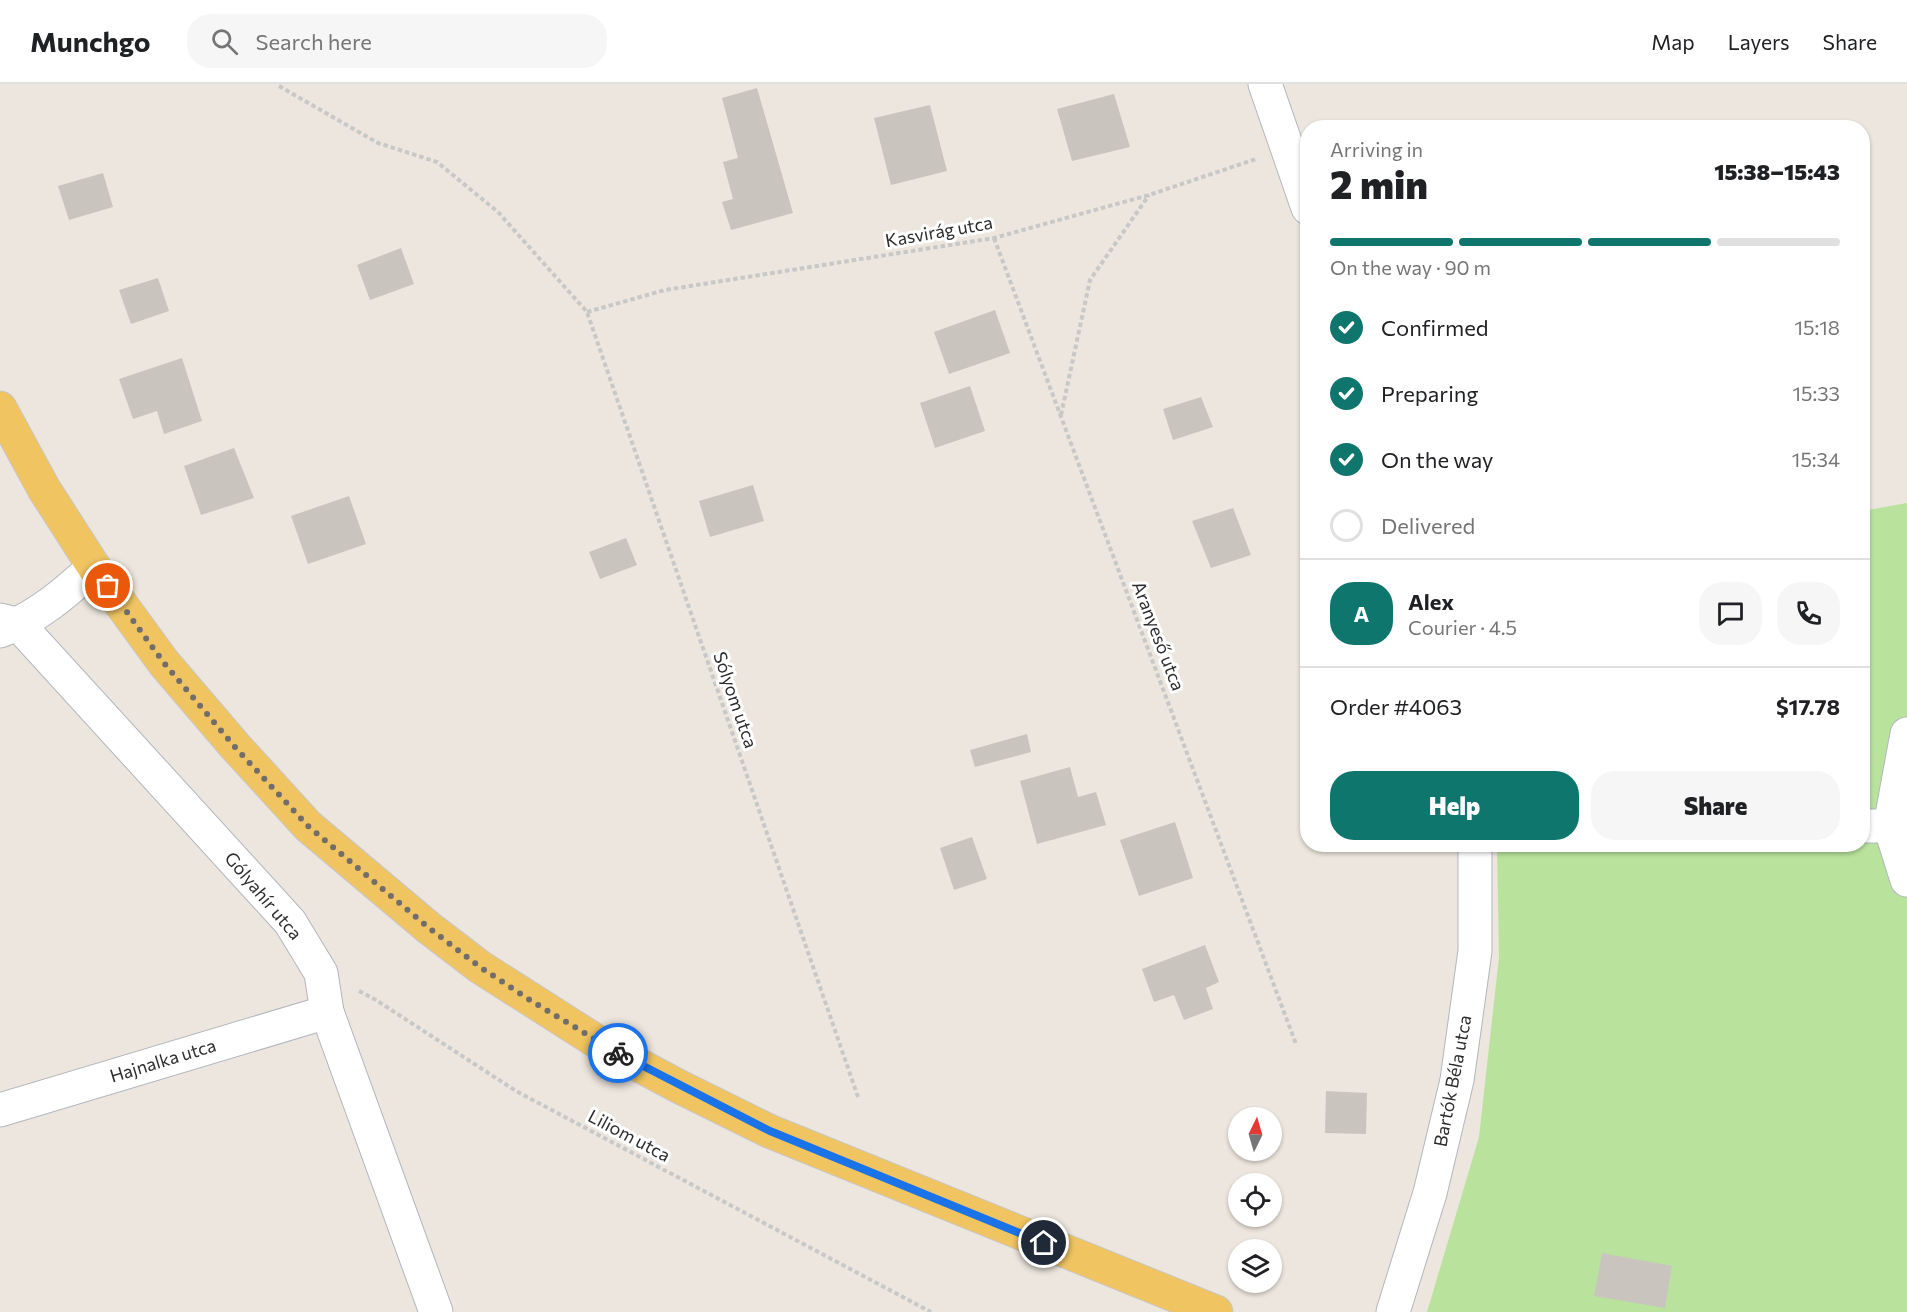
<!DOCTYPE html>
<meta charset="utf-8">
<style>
:root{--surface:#fff;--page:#f6f6f6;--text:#202124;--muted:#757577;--line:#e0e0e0;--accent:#0f766e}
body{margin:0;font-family:Commissioner,sans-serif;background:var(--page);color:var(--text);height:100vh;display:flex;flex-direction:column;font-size:22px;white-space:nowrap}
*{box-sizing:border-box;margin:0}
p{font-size:20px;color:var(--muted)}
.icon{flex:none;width:33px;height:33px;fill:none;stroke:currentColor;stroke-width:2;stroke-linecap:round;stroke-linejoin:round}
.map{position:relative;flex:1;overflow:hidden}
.drawer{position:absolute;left:1300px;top:36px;width:570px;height:732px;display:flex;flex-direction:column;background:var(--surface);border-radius:24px;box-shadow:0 2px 4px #0004}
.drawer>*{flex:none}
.needle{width:39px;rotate:5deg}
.fabs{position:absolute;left:1228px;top:1023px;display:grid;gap:12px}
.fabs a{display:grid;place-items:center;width:54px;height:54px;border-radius:50%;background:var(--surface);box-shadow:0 2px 4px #0004;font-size:30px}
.pin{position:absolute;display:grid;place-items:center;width:51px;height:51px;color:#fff;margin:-26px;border:3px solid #fff;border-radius:50%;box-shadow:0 2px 6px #0007}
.courier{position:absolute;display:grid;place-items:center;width:60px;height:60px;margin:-30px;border:4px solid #1a73e8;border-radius:50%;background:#fff;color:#222;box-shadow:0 2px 8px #0007}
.headline em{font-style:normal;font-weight:800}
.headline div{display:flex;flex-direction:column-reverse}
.headline{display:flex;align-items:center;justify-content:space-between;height:102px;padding:0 30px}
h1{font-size:39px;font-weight:800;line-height:45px}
.bar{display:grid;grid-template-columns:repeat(4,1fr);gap:9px 6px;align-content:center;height:72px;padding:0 30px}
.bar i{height:8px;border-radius:4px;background:var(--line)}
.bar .selected{background:var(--accent)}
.bar p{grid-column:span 4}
.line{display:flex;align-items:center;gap:15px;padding:0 30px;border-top:2px solid var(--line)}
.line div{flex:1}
.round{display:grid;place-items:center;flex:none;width:63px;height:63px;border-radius:24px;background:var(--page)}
ol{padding:0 30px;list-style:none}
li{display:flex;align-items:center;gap:18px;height:66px}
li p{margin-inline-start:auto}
li .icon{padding:6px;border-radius:50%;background:var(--accent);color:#fff;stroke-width:4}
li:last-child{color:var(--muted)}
li i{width:33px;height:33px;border:3px solid var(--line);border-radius:50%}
.cta{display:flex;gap:12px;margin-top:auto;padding:12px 30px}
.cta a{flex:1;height:69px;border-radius:24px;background:var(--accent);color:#fff;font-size:24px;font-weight:800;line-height:69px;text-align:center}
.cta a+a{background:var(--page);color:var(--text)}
header{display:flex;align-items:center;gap:36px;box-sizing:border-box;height:84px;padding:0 30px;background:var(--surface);border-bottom:2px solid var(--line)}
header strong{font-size:28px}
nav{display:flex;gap:33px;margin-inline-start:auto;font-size:21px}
.search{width:420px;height:54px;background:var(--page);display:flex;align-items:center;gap:15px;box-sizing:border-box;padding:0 21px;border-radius:24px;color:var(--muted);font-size:22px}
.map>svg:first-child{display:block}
</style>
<header>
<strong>Munchgo</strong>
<div class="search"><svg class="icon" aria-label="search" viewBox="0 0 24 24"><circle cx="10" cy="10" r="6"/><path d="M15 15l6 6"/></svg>Search here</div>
<nav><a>Map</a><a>Layers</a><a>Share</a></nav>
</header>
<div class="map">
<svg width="1907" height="1228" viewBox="0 0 1907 1228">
<rect width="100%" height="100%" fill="#ede6de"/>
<polygon fill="#b9e39c" points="1907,419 1907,1228 1427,1228 1479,1053 1499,873 1497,761 1863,760 1863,427"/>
<g fill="#c9c4bd">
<polygon points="757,4 793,129 731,146 722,118 733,115 723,78 738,74 722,14"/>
<polygon points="1114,10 1130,63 1072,77 1057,25"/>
<polygon points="930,21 947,87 891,101 874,34"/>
<polygon points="103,89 113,123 69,136 58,102"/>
<polygon points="401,164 414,200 370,216 357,181"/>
<polygon points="158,194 169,227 131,240 119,206"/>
<polygon points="995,226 1010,269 949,290 934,248"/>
<polygon points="182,274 202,337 164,350 157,327 133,335 119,295"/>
<polygon points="970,302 985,347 935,364 920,319"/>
<polygon points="1201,313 1213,343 1173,356 1163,325"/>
<polygon points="234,364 254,414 201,431 184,382"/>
<polygon points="753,401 764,437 710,453 699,417"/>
<polygon points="349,412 366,460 308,480 291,432"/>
<polygon points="1233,424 1251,471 1211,484 1192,437"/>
<polygon points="626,454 637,481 600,495 589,468"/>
<polygon points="1027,650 1031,668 975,683 970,666"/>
<polygon points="1070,683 1078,713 1096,708 1106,741 1037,760 1020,697"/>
<polygon points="1175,738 1193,794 1139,812 1120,756"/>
<polygon points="972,753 987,795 954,806 940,764"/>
<polygon points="1205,861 1219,898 1206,904 1213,925 1184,936 1174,911 1154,918 1142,885"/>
<polygon points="1326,1007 1367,1009 1366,1050 1325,1049"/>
<polygon points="1602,1169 1672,1182 1665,1224 1594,1212"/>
</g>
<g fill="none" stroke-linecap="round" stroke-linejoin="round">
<g stroke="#b2b6bf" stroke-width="35">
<g id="minor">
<polyline points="0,536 19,541 290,838 321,889 327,928 436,1228"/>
<path d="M0,547C37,534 65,509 94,483"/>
<polyline points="1907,650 1890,742 1907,796"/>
<polyline points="1863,742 1890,742"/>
<polyline points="0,1026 327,928"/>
</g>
</g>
<g stroke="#b2b6bf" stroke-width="35">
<g id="tertiary">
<polyline points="1265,0 1308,124"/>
<polyline points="1393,1228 1430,1109 1457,996 1475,867 1475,760"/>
</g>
</g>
<g stroke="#c8c8c8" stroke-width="35">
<polyline id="primary" points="0,324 44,405 94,483 164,579 235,662 308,742 429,844 480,883 607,964 678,1002 769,1047 1216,1228"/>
</g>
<g stroke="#c8c8c8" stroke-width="4" stroke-dasharray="4.5 3" stroke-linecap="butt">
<polyline points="279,2 378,59 437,78 498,128 587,228 858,1013"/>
<polyline points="994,154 1296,960"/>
<polyline points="587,228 665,206 994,154 1149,111 1256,75"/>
<polyline points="1061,331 1090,196 1149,111"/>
<polyline points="359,907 376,916 516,1007 931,1228"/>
</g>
<use href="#minor" stroke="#fff" stroke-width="33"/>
<use href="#tertiary" stroke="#fff" stroke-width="33"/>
<use href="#primary" stroke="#f0c461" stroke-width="33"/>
</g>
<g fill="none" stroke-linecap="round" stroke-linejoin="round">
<polyline stroke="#706d6a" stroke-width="6" stroke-dasharray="0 10.8" points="108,502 164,579 234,662 308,742 429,844 480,883 533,918 618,969"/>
<polyline stroke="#1a73e8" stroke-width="8" points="618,969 770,1047 1044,1159"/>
</g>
<g text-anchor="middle" stroke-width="6" stroke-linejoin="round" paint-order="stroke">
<g font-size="18" fill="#2c2c2c" stroke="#fff">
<text transform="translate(939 148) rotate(-10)" y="6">Kasvirág utca</text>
<text transform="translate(1158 552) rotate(69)" y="6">Aranyeső utca</text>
<text transform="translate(735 616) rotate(71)" y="6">Sólyom utca</text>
<text transform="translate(263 812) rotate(50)" y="6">Gólyahír utca</text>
<text transform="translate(163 977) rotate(-17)" y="6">Hajnalka utca</text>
<text transform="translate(1453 997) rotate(-79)" y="6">Bartók Béla utca</text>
<text transform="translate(629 1052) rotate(28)" y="6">Liliom utca</text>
</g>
</g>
</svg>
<div class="fabs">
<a><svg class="needle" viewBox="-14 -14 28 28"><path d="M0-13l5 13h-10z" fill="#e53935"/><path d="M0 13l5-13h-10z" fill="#757577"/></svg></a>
<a><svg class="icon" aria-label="locate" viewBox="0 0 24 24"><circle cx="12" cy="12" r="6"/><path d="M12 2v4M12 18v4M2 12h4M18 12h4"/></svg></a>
<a><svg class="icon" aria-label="layers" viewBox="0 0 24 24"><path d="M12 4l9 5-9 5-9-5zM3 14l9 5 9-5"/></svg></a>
</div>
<div class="pin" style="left:108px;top:502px;background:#ea580c"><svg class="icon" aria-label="bag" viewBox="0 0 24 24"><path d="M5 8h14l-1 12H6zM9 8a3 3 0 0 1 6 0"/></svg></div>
<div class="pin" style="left:1044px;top:1159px;background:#1f2937"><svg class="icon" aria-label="home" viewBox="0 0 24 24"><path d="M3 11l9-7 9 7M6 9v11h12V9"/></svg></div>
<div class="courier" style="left:618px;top:969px"><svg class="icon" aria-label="bike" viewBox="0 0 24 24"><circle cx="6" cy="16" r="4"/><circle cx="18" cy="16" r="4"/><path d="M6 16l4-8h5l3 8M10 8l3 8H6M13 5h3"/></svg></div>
<section class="drawer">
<div class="headline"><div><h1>2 min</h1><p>Arriving in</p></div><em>15:38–15:43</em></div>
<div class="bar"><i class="selected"></i><i class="selected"></i><i class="selected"></i><i></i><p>On the way · 90 m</p></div>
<ol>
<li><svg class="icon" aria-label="check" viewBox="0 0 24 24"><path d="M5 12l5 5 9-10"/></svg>Confirmed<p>15:18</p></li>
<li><svg class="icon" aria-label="check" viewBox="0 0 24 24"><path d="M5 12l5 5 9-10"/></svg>Preparing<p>15:33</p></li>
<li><svg class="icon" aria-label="check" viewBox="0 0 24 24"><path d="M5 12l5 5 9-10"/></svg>On the way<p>15:34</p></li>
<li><i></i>Delivered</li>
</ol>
<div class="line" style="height:108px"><b class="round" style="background:var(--accent);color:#fff">A</b><div><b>Alex</b><p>Courier · 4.5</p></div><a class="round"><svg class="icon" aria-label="chat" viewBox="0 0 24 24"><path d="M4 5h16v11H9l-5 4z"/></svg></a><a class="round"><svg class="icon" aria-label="phone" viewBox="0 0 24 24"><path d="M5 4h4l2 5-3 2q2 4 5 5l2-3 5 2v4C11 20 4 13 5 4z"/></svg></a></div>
<div class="line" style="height:78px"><div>Order #4063</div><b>$17.78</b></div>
<div class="cta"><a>Help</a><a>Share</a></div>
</section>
</div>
